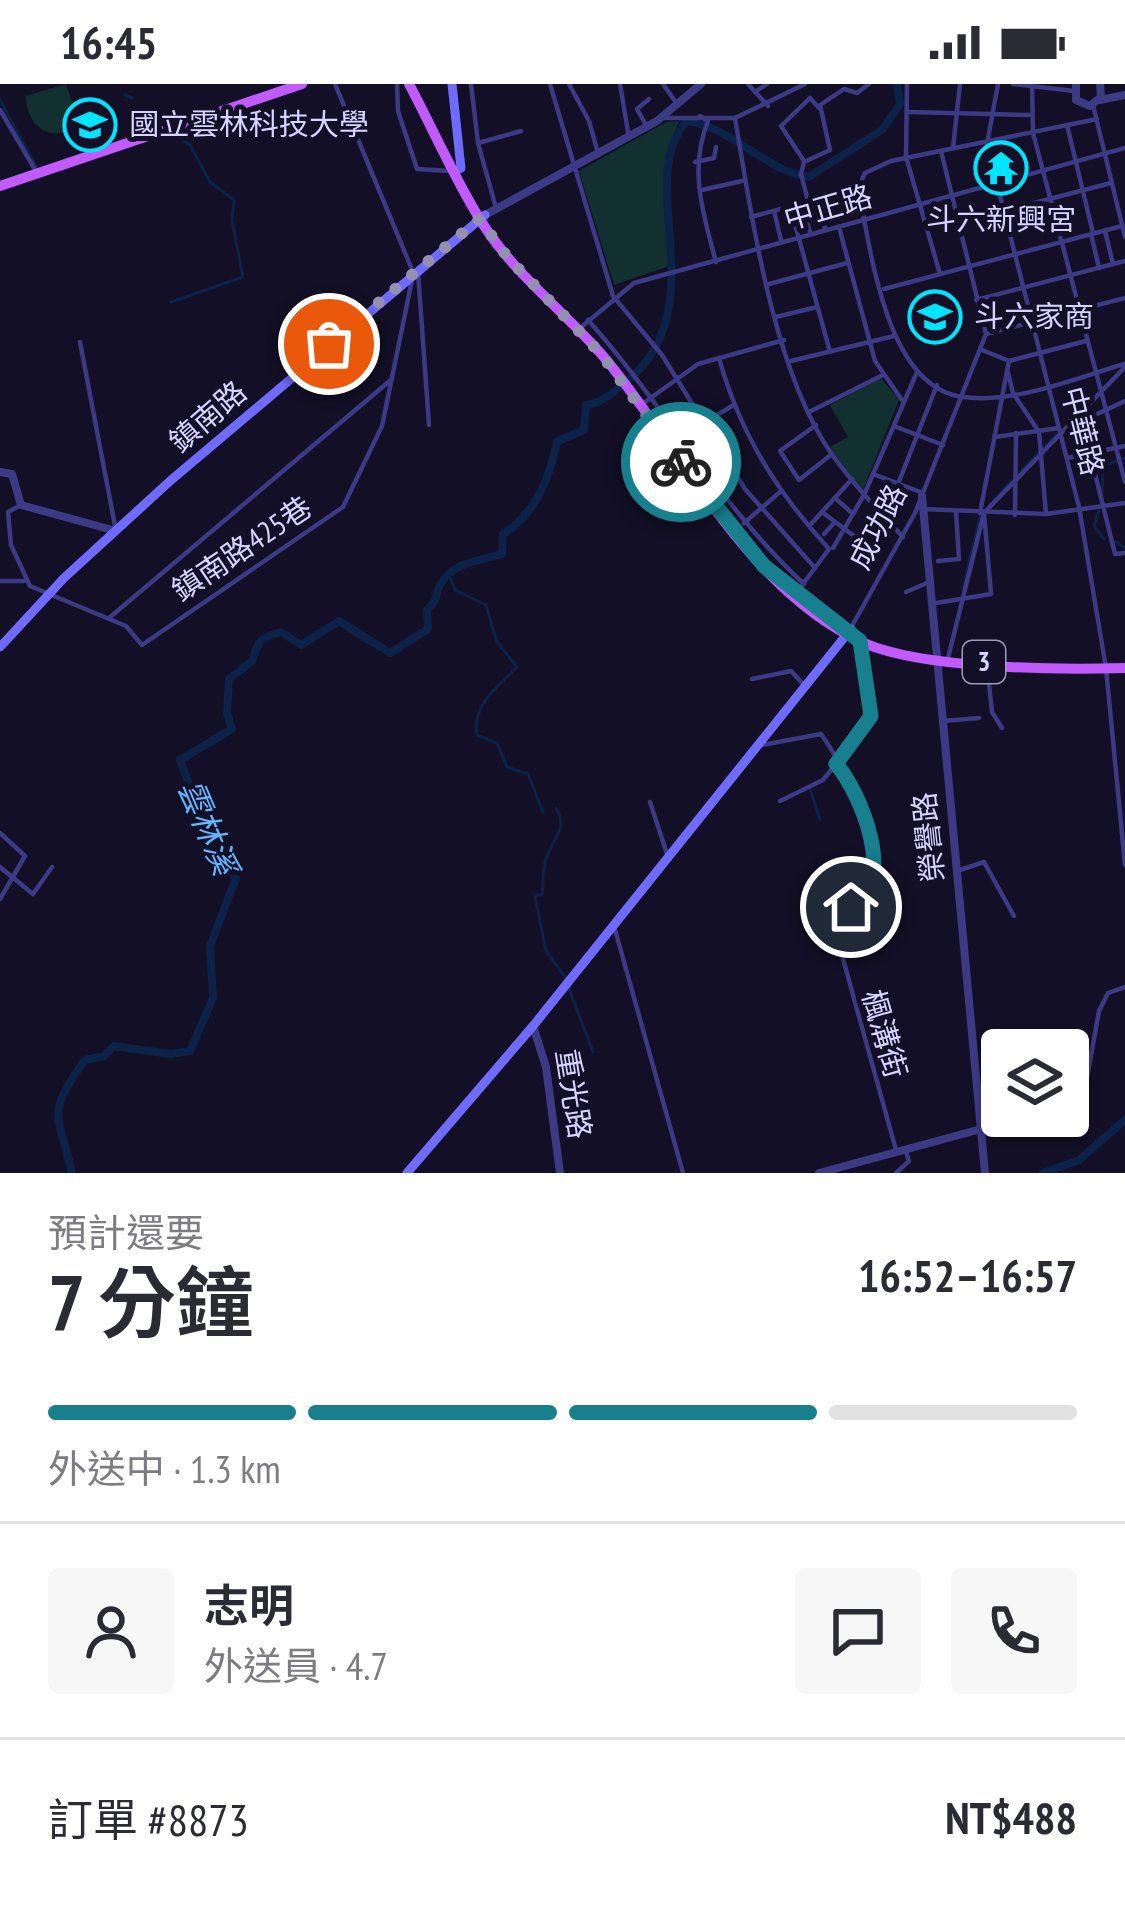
<!DOCTYPE html>
<html lang="zh-TW">
<meta charset="utf-8">
<style>
:root{--surface:#fff;--page:#f7f7f7;--text:#2b2b33;--muted:#7c7c81;--line:#e1e1e2;--accent:#187f8f}
body{margin:0;font-family:"PT Sans Narrow","Noto Sans TC",sans-serif;background:var(--page);color:var(--text);height:100vh;display:flex;flex-direction:column;font-size:45px;white-space:nowrap}
*{box-sizing:border-box;margin:0}
p{font-size:39px;color:var(--muted)}
.icon{flex:none;width:66px;height:66px;fill:none;stroke:currentColor;stroke-width:2;stroke-linecap:round;stroke-linejoin:round}
.map{position:relative;height:1089px;overflow:hidden}
.drawer{display:flex;flex-direction:column;background:var(--surface);flex:1}
.drawer>*{flex:none}
.tools{position:absolute;left:981px;top:945px;display:grid;gap:24px}
.tools a{display:grid;place-items:center;width:108px;height:108px;border-radius:12px;background:var(--surface);box-shadow:0 3px 9px #0004;font-size:60px}
.pin{position:absolute;display:grid;place-items:center;width:102px;height:102px;color:#fff;margin:-51px;border:6px solid #fff;border-radius:50%;box-shadow:0 3px 12px #0007}
.courier{position:absolute;display:grid;place-items:center;width:120px;height:120px;margin:-60px;border:9px solid #187f8f;border-radius:50%;background:#fff;color:#222;box-shadow:0 3px 15px #0007}
.head em{font-style:normal;font-weight:600}
.head div{display:flex;flex-direction:column-reverse}
.head{display:flex;align-items:center;justify-content:space-between;height:204px;padding:0 48px}
h1{font-size:78px;font-weight:600;line-height:90px}
.bar{display:grid;grid-template-columns:repeat(4,1fr);gap:18px 12px;align-content:center;height:144px;padding:0 48px}
.bar i{height:15px;border-radius:9px;background:var(--line)}
.bar .current{background:var(--accent)}
.bar p{grid-column:span 4}
.line{display:flex;align-items:center;gap:30px;padding:0 48px;border-top:3px solid var(--line)}
.line div{flex:1}
.round{display:grid;place-items:center;flex:none;width:126px;height:126px;border-radius:12px;background:var(--page)}
.status{display:flex;justify-content:space-between;align-items:center;height:84px;padding:0 60px;background:var(--surface);direction:ltr}
.status svg{height:33px;fill:currentColor}
.map>svg:first-child{display:block}
</style>
<div class="status"><b>16:45</b><svg viewBox="0 0 49 12"><path d="M0 12V9h3v3zM5 12V6h3v6zM10 12V3h3v9zM15 12V0h3v12zM26 1h20v11H26zM47 4h2v5h-2z"/></svg></div>
<div class="map">
<svg width="1125" height="1089" viewBox="0 0 1125 1089">
<rect width="100%" height="100%" fill="#130f26"/>
<g fill="#12302f">
<path d="M66,0L79,39C54,62 26,44 26,12Z"/>
<polygon points="679,37 665,73 669,182 614,201 579,87 666,38"/>
<polygon points="881,294 899,316 862,408 830,363 848,353 830,321"/>
</g>
<g fill="none" stroke-linecap="round" stroke-linejoin="round">
<g stroke="#0c2248" stroke-width="3">
<polyline points="125,11 132,14"/>
<polyline points="0,16 36,82"/>
<polyline points="147,43 160,41"/>
<polyline points="171,218 243,193 232,136 234,116 210,98 190,61 173,50"/>
<polyline points="1019,389 1058,349"/>
<polyline points="1102,411 1103,382 1125,374"/>
<polyline points="1099,426 1094,442 1104,455"/>
<polyline points="1115,457 1125,464"/>
<path d="M450,492L455,506L486,521L497,558L517,583C500,601 471,621 477,651L497,659L507,683L528,690L543,728"/>
<polyline points="963,504 980,432 1012,396"/>
<polyline points="810,705 820,735"/>
<path d="M556,724C570,747 549,757 545,779C542,790 544,800 542,810L535,812L546,867L565,893"/>
<polyline points="568,902 593,968"/>
</g>
<g stroke="#0c2248" stroke-width="8">
<path d="M72,1089C59,1030 44,1032 85,976L104,972L114,962L171,970L190,967L213,914L210,862L236,794L214,769L180,676L232,645L227,629L229,595L252,577C259,557 258,554 281,548L301,561L339,537L390,569L428,545L427,526C438,516 435,512 440,501C454,477 480,477 502,470L503,450C535,430 549,396 557,358L584,346L586,321C603,319 613,308 626,298C718,224 632,96 687,37C733,44 765,87 809,93L882,46L900,20L897,0"/>
<polyline points="1043,1089 1079,1076 1125,1036"/>
</g>
<g stroke="#3d3a85" stroke-width="4.5">
<polyline points="335,0 413,188"/>
<polyline points="397,0 398,27 417,85 449,87"/>
<polyline points="471,0 478,59 496,124"/>
<polyline points="550,0 613,212 662,271 745,405 815,484"/>
<polyline points="569,0 589,37 598,69"/>
<polyline points="620,0 629,54"/>
<polyline points="663,0 677,20"/>
<polyline points="748,0 768,22"/>
<polyline points="907,0 906,73 940,190"/>
<polyline points="998,0 987,60 1079,423 1106,584 1125,781"/>
<polyline points="1013,0 1074,7"/>
<polyline points="1032,0 1033,49 1125,398"/>
<polyline points="755,8 767,0"/>
<polyline points="1093,21 1125,153"/>
<polyline points="0,26 37,89"/>
<polyline points="909,28 1030,31"/>
<path d="M700,32L708,37C689,84 702,127 716,178"/>
<polyline points="662,34 735,34 805,0"/>
<path d="M735,34C752,134 773,285 831,369C852,399 878,426 903,453"/>
<path d="M1097,35L891,77L865,89L858,104C871,165 885,303 963,313C1016,320 1075,294 1125,280"/>
<polyline points="1067,41 1093,149"/>
<polyline points="647,43 637,25 649,15"/>
<polyline points="478,59 521,47"/>
<polyline points="953,64 960,0"/>
<polyline points="804,77 781,42 810,14 819,24"/>
<polyline points="695,78 714,74 716,63"/>
<polyline points="702,106 742,97"/>
<polyline points="816,115 825,144"/>
<polyline points="808,117 801,90 804,78 830,66 820,21 844,5 857,9 869,0"/>
<polyline points="801,119 810,148"/>
<polyline points="790,122 830,268"/>
<polyline points="774,127 781,156"/>
<polyline points="1003,127 1111,99"/>
<polyline points="751,133 858,104"/>
<polyline points="839,143 875,277 902,316"/>
<polyline points="1105,147 1113,180"/>
<polyline points="1091,150 1099,184"/>
<polyline points="418,188 429,341"/>
<polyline points="769,200 847,179"/>
<polyline points="884,205 1122,142"/>
<polyline points="976,216 1125,177"/>
<polyline points="776,233 817,223"/>
<path d="M588,236C664,321 720,422 804,500"/>
<polyline points="579,245 634,199 1125,64"/>
<polyline points="986,250 1125,214"/>
<polyline points="80,258 116,447"/>
<polyline points="982,266 1009,277 1086,257"/>
<path d="M719,274C740,349 776,407 829,465L800,504"/>
<polyline points="791,277 894,252"/>
<polyline points="1008,289 1013,309 1039,348 1046,430"/>
<polyline points="1125,317 1082,337 1115,470 1125,469"/>
<polyline points="645,318 698,280 784,256"/>
<polyline points="809,328 883,291"/>
<polyline points="816,341 780,367 799,396 832,370"/>
<polyline points="894,342 943,361"/>
<polyline points="681,353 732,322"/>
<polyline points="995,353 1059,344"/>
<polyline points="1067,374 1125,362"/>
<polyline points="873,390 923,409"/>
<polyline points="835,414 853,430"/>
<polyline points="19,422 8,428 11,461 30,502 126,542 142,561 343,423 382,342 412,196"/>
<polyline points="922,425 1046,430 1125,419"/>
<polyline points="822,428 858,455"/>
<polyline points="980,429 1009,277"/>
<polyline points="1015,431 1016,349"/>
<polyline points="885,433 937,301"/>
<polyline points="744,439 780,408"/>
<polyline points="811,440 852,395"/>
<polyline points="824,450 834,439"/>
<polyline points="833,464 864,411 917,288"/>
<polyline points="938,477 959,475 956,428"/>
<polyline points="0,497 24,497"/>
<polyline points="906,508 927,499"/>
<polyline points="930,520 991,510 984,429"/>
<polyline points="109,534 392,295"/>
<polyline points="852,542 915,429 986,250 941,67"/>
<polyline points="948,574 984,429 1125,283"/>
<polyline points="752,595 791,587 805,602"/>
<polyline points="989,600 992,628 1002,644"/>
<polyline points="942,637 979,634"/>
<path d="M762,661L821,650C844,682 888,764 870,804C862,822 840,826 835,846L896,1066"/>
<polyline points="780,717 823,696 868,640 871,632 858,563 863,552"/>
<polyline points="650,718 667,770"/>
<polyline points="0,783 33,810 52,783"/>
<polyline points="957,787 984,778 1014,832"/>
<polyline points="0,815 25,772 0,749"/>
<polyline points="614,842 683,1089"/>
<polyline points="1068,1012 1085,1005 1099,927 1108,909 1125,903"/>
<polyline points="980,1028 1002,1019"/>
<polyline points="896,1089 909,1077 905,1065"/>
</g>
<g stroke="#3d3a85" stroke-width="8">
<polyline points="1076,0 1076,16 1090,22 1101,13 1100,0"/>
<polyline points="1100,16 1125,11"/>
<polyline points="485,131 657,37 701,0"/>
<polyline points="0,388 12,390 21,421 116,447"/>
<polyline points="922,412 985,1089"/>
<polyline points="533,942 546,983 560,1089"/>
<polyline points="819,1089 981,1045"/>
</g>
<g stroke="#6f6bff" stroke-width="9">
<polyline points="452,0 461,84 455,87"/>
<polyline points="0,563 64,494 170,397 485,131"/>
<polyline points="407,1089 533,942 851,545"/>
</g>
<g stroke="#c25bff" stroke-width="10">
<path d="M409,0C433,45 454,94 481,137C513,189 563,226 603,272C681,364 747,507 864,559C924,585 1057,586 1125,584"/>
<polyline points="0,102 302,0"/>
</g>
</g>
<g fill="none" stroke-linecap="round" stroke-linejoin="round">
<polyline stroke="#948fb3" stroke-width="12" stroke-dasharray="0 21.6" points="329,260 479,135 509,175 601,270 681,378"/>
<path stroke="#187f8f" stroke-width="15" d="M681,378L764,482L860,557L871,632L836,680C860,707 899,800 851,823"/>
</g>
<defs>
<g id="university-ring" transform="scale(2.7)"><circle r="9.5" fill="#130f26" stroke="#00e5ff" stroke-width="1.5"/><path d="M0-5L7-2L0 1L-7-2ZM-4 1L0 2.5L4 1V4Q0 6-4 4Z" fill="#00e5ff"/></g>
<g id="temple-ring" transform="scale(2.7)"><circle r="9.5" fill="#130f26" stroke="#00e5ff" stroke-width="1.5"/><path d="M0-6L5-2H3V0L6.5 2.5H4V6H1.5V3h-3V6H-4V2.5H-6.5L-3 0V-2H-5Z" fill="#00e5ff"/></g>
<g id="school-ring" transform="scale(2.7)"><circle r="9.5" fill="#130f26" stroke="#00e5ff" stroke-width="1.5"/><path d="M0-5L7-2L0 1L-7-2ZM-4 1L0 2.5L4 1V4Q0 6-4 4Z" fill="#00e5ff"/></g>
</defs>
<g fill-rule="evenodd">
<use href="#university-ring" x="90" y="41"/>
<use href="#temple-ring" x="1001" y="84"/>
<use href="#school-ring" x="935" y="233"/>
</g>
<g text-anchor="middle" stroke-width="10" stroke-linejoin="round" paint-order="stroke">
<rect fill="#130f26" stroke="#9e99be" stroke-width="3" x="963" y="557" width="42" height="42" rx="9"/>
<g font-size="27" font-weight="bold" fill="#d9d4ff">
<text x="984" y="587">3</text>
</g>
<g font-size="30" fill="#d9d4ff" stroke="#130f26" text-anchor="start">
<text x="129" y="51">國立雲林科技大學</text>
<text x="1001" y="146" text-anchor="middle">斗六新興宮</text>
<text x="974" y="243">斗六家商</text>
</g>
<g font-size="30" fill="#d9d4ff" stroke="#130f26">
<text transform="translate(828 124) rotate(-16)" y="10">中正路</text>
<text transform="translate(208 333) rotate(-41)" y="10">鎮南路</text>
<text transform="translate(1082 347) rotate(76)" y="10">中華路</text>
<text transform="translate(878 443) rotate(-63)" y="10">成功路</text>
<text transform="translate(242 465) rotate(-34)" y="10">鎮南路425巷</text>
<text transform="translate(929 753) rotate(-96)" y="10">榮譽路</text>
<text transform="translate(884 950) rotate(74)" y="10">楓溝街</text>
<text transform="translate(573 1010) rotate(81)" y="10">重光路</text>
</g>
<g font-size="33" font-style="italic" fill="#62b6ff" stroke="#130f26">
<text transform="translate(208 743) rotate(67)" y="12">雲林溪</text>
</g>
</g>
</svg>
<div class="tools">
<a><svg class="icon" aria-label="layers" viewBox="0 0 24 24"><path d="M12 4l9 5-9 5-9-5zM3 14l9 5 9-5"/></svg></a>
</div>
<div class="pin" style="left:329px;top:260px;background:#ea580c"><svg class="icon" aria-label="bag" viewBox="0 0 24 24"><path d="M5 8h14l-1 12H6zM9 8a3 3 0 0 1 6 0"/></svg></div>
<div class="pin" style="left:851px;top:823px;background:#1f2937"><svg class="icon" aria-label="home" viewBox="0 0 24 24"><path d="M3 11l9-7 9 7M6 9v11h12V9"/></svg></div>
<div class="courier" style="left:681px;top:378px"><svg class="icon" aria-label="bike" viewBox="0 0 24 24"><circle cx="6" cy="16" r="4"/><circle cx="18" cy="16" r="4"/><path d="M6 16l4-8h5l3 8M10 8l3 8H6M13 5h3"/></svg></div>
</div>
<section class="drawer">
<div class="head"><div><h1>7 分鐘</h1><p>預計還要</p></div><em>16:52–16:57</em></div>
<div class="bar"><i class="current"></i><i class="current"></i><i class="current"></i><i></i><p>外送中 · 1.3 km</p></div>
<div class="line" style="height:216px"><a class="round"><svg class="icon" aria-label="person" viewBox="0 0 24 24"><circle cx="12" cy="8" r="4"/><path d="M4 21q1-7 8-7t8 7"/></svg></a><div><b>志明</b><p>外送員 · 4.7</p></div><a class="round"><svg class="icon" aria-label="chat" viewBox="0 0 24 24"><path d="M4 5h16v11H9l-5 4z"/></svg></a><a class="round"><svg class="icon" aria-label="phone" viewBox="0 0 24 24"><path d="M5 4h4l2 5-3 2q2 4 5 5l2-3 5 2v4C11 20 4 13 5 4z"/></svg></a></div>
<div class="line" style="height:156px"><div>訂單 #8873</div><b>NT$488</b></div>
</section>
